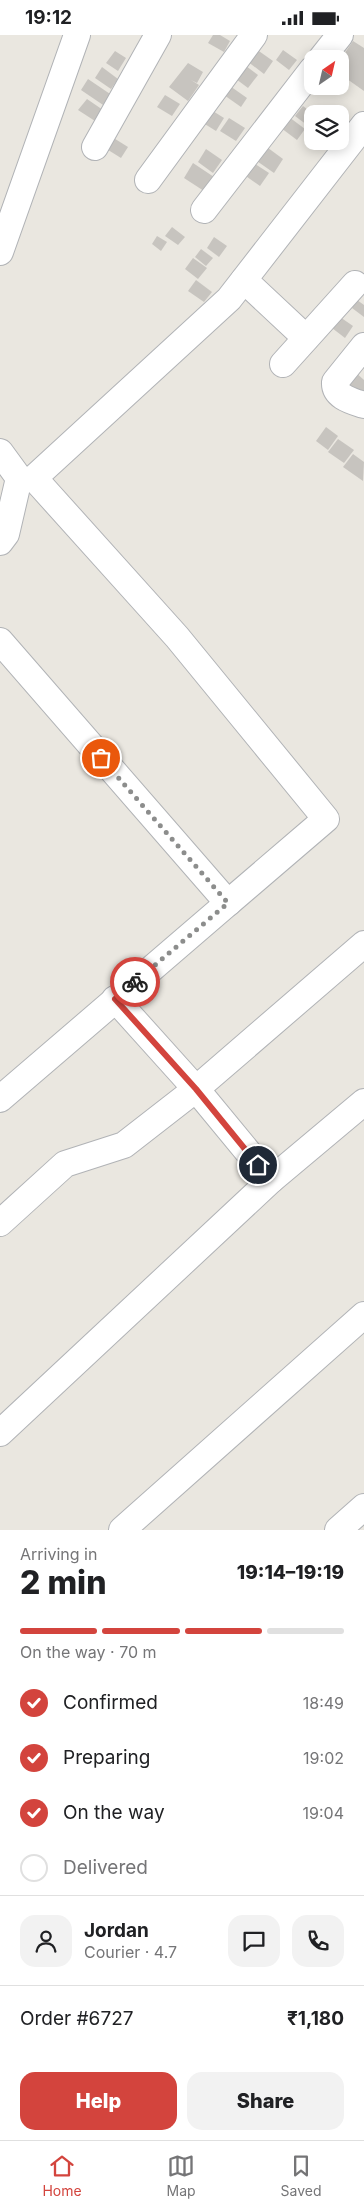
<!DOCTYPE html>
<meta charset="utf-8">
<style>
:root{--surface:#fff;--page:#f2f2f2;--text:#202124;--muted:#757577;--line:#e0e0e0;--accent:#d3443d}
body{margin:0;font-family:Inter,sans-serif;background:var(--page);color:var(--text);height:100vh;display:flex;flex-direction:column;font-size:19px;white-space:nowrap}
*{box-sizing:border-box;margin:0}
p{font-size:16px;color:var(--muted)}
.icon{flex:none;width:28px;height:28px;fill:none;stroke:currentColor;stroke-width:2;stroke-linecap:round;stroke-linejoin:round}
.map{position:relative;height:1495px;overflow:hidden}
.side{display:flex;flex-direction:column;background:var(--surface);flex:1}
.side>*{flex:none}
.needle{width:32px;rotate:34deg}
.buttons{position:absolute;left:304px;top:15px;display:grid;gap:10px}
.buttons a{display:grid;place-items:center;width:45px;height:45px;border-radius:10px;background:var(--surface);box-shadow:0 2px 12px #0003;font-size:25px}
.pin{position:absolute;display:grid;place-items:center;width:42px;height:42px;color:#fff;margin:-21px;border:2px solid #fff;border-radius:50%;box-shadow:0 1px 5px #0007}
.courier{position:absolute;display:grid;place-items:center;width:50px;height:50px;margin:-25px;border:4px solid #d3443d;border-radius:50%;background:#fff;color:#222;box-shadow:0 1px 6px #0007}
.head em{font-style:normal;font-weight:800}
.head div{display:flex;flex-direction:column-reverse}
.head{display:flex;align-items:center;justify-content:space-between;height:85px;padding:0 20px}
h1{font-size:32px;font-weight:800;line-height:38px}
.bar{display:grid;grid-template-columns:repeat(4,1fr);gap:8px 5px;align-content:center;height:60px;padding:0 20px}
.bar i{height:6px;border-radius:4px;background:var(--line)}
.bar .current{background:var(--accent)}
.bar p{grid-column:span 4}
.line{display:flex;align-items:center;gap:12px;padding:0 20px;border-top:1px solid var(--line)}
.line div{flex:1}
.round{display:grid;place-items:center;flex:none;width:52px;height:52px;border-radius:15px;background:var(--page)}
ol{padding:0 20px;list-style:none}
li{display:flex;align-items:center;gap:15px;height:55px}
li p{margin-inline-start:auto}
li .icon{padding:5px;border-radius:50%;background:var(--accent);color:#fff;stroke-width:4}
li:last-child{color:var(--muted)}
li i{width:28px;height:28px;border:2px solid var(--line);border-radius:50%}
.cta{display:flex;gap:10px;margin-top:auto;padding:10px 20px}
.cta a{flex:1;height:58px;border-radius:15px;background:var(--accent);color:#fff;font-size:20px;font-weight:800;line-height:58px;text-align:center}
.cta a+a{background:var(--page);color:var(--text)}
.status{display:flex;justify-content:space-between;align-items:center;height:35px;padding:0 25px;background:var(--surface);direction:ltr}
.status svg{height:14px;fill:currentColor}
.tabs{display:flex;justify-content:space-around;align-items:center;height:70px;border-top:1px solid var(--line);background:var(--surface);font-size:14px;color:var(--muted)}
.tabs a{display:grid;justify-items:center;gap:2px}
.tabs .current{color:var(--accent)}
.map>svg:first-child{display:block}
</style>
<div class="status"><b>19:12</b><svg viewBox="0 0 49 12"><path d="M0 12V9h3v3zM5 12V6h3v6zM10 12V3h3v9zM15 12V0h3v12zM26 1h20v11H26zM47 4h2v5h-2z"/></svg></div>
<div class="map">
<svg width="364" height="1495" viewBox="0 0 364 1495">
<rect width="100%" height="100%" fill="#eae7e0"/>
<g fill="#c7c4bf">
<polygon points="213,0 220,0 230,6 224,17 208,8"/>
<polygon points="353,6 364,13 364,56 340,39 340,25"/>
<polygon points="256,14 273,26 264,39 247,26"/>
<polygon points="283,15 297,25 289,35 276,25"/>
<polygon points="115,16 126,23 118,36 106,28"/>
<polygon points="188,28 203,37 197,48 191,45 199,50 188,66 169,52"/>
<polygon points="246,31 258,40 248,53 236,44"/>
<polygon points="102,32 118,44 111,54 95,43"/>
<polygon points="88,44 116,63 109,74 81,55"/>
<polygon points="230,51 247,63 241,72 224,60"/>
<polygon points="165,60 180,69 172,81 157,72"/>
<polygon points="87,64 103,75 95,86 78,75"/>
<polygon points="303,71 312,78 312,83 307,90 295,81"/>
<polygon points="208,73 224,83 216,96 200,86"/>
<polygon points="289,82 305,94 297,105 281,93"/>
<polygon points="229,83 245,93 236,106 220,96"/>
<polygon points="112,102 128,112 121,123 105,113"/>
<polygon points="264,110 283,124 274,138 254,124"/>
<polygon points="206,114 222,125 213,138 198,127"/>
<polygon points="252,127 269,138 260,151 243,139"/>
<polygon points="193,128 214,142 204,156 184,143"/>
<polygon points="172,192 185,202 178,210 165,201"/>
<polygon points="157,201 167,207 161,216 152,209"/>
<polygon points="214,202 227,211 219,222 207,213"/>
<polygon points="201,214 213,223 206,231 195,222"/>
<polygon points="193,223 207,233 198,244 185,234"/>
<polygon points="196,245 212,257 204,267 188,256"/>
<polygon points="357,265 364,270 364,282 352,273"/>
<polygon points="340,282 353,291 345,303 332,293"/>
<polygon points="354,336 364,345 364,364 345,348"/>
<polygon points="326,392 338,401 328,415 316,406"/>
<polygon points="338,404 354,415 344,428 328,417"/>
<polygon points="353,419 364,427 363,446 343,432"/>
</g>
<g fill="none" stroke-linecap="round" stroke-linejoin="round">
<g stroke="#b1b3b6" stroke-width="28">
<g id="minor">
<polyline points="321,24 340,0"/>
<polyline points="95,112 158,0"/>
<polyline points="148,145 254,0"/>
<polyline points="204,175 312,35"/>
<polyline points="0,217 77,0"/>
<polyline points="244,245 306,303"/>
<path d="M364,311L335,347C334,362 352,366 364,370"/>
<polyline points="283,329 355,249"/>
<polyline points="0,417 19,443 6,499 0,507"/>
<polyline points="0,606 228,868 0,1064"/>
<polyline points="228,868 326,784 177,602 34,443 229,264 364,90"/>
<polyline points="115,964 196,1054 271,1145"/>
<polyline points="0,1188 65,1129 124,1110 196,1054 364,909"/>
<polyline points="0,1398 271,1145 364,1067"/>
<polyline points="122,1495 364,1280"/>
<polyline points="338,1495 364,1472"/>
</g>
</g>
<use href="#minor" stroke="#fff" stroke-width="26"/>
</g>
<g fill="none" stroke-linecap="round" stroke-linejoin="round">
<polyline stroke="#8c8d8c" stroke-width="5" stroke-dasharray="0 9" points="101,723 228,868 135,947"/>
<polyline stroke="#d3443d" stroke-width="6" points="135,947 115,964 196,1054 258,1130"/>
</g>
</svg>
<div class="buttons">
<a><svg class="needle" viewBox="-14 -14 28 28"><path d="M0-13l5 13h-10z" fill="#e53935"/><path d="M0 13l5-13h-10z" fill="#757577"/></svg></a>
<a><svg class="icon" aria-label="layers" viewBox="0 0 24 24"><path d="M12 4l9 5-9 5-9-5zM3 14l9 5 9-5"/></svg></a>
</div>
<div class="pin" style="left:101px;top:723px;background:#ea580c"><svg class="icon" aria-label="bag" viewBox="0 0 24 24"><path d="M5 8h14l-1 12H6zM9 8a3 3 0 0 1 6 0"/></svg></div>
<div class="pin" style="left:258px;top:1130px;background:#1f2937"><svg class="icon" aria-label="home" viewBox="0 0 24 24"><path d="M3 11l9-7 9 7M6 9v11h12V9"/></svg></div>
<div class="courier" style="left:135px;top:947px"><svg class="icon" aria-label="bike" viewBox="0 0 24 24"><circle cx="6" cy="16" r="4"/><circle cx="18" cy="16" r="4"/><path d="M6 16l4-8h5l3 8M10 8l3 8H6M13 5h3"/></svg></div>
</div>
<section class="side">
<div class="head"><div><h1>2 min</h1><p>Arriving in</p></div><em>19:14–19:19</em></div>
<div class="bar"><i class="current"></i><i class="current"></i><i class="current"></i><i></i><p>On the way · 70 m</p></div>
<ol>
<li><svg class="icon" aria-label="check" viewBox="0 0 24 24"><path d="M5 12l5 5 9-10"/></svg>Confirmed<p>18:49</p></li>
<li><svg class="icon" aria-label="check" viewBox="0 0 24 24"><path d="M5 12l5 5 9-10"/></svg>Preparing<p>19:02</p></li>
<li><svg class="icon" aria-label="check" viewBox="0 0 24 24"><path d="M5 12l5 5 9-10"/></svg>On the way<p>19:04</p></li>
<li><i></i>Delivered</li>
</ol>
<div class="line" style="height:90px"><a class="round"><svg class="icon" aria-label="person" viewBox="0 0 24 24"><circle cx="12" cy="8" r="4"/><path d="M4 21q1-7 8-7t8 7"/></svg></a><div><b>Jordan</b><p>Courier · 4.7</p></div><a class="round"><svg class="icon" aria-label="chat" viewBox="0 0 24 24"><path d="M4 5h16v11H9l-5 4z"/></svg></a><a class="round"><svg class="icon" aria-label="phone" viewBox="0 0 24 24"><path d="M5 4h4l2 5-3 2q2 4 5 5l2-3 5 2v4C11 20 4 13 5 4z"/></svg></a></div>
<div class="line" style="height:65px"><div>Order #6727</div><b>₹1,180</b></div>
<div class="cta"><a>Help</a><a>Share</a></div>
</section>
<nav class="tabs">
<a class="current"><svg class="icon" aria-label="home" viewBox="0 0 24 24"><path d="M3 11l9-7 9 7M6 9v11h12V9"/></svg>Home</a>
<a><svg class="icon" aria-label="map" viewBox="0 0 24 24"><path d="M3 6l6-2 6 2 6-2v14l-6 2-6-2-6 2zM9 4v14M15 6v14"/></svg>Map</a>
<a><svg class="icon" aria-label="saved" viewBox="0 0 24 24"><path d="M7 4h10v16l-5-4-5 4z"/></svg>Saved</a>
</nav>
